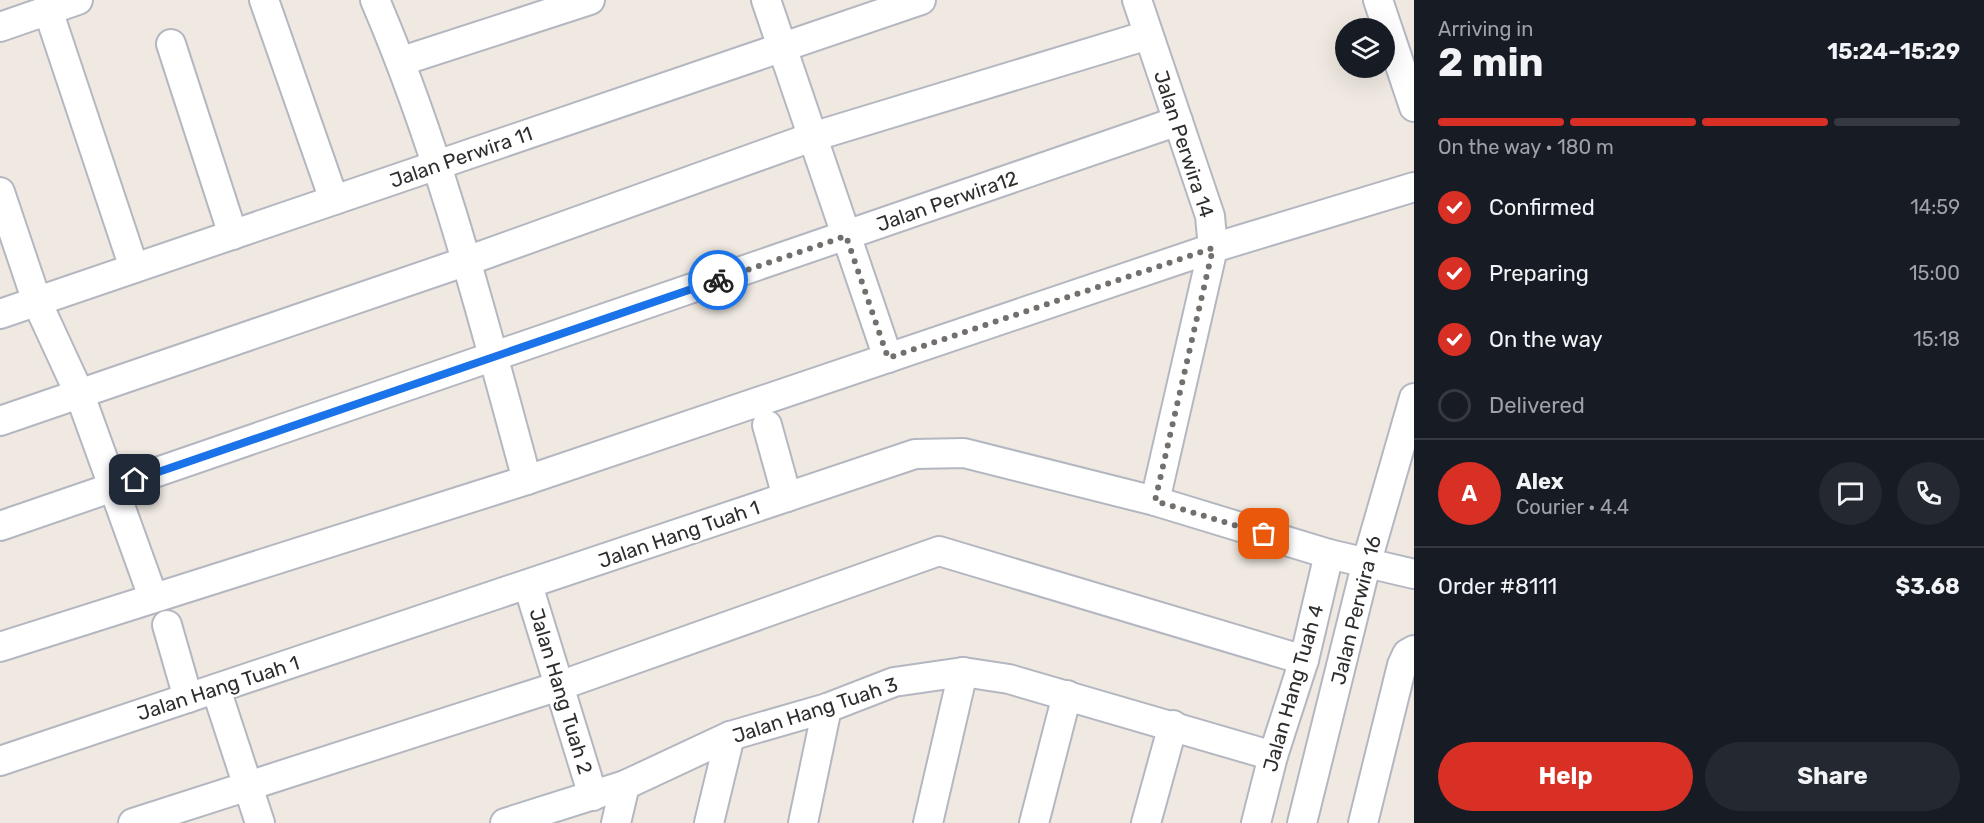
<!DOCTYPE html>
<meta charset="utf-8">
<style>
:root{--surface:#171b24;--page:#242831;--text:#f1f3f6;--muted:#9ea1a6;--line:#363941;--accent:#d93025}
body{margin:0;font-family:Rubik,sans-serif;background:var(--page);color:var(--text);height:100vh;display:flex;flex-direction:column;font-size:22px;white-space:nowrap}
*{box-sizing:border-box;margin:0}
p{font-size:20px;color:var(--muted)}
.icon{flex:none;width:33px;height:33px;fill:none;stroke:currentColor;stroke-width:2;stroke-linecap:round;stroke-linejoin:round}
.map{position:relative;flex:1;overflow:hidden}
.sheet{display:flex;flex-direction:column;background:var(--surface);width:570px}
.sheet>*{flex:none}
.tools{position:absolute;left:1335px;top:18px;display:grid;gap:12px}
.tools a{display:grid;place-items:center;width:60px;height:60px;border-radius:50%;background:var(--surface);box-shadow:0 6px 24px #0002;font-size:30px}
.pin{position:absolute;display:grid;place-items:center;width:51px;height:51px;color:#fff;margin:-26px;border-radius:12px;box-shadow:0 3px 9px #0006}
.courier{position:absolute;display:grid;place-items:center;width:60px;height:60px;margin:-30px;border:4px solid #1a73e8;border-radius:50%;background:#fff;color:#222;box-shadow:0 2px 8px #0007}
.headline em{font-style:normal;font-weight:700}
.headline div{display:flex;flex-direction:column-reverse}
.headline{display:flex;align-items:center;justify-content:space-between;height:102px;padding:0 24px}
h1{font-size:39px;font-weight:700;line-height:45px}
.bar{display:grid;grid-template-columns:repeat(4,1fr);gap:9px 6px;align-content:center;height:72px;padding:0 24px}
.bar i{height:8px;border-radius:4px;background:var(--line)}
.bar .on{background:var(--accent)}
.bar p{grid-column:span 4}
.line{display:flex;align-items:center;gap:15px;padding:0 24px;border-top:2px solid var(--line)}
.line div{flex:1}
.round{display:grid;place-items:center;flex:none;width:63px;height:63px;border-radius:32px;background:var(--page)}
ol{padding:0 24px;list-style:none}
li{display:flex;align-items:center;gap:18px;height:66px}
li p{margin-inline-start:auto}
li .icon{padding:6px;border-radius:50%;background:var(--accent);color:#fff;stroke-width:4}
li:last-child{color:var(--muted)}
li i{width:33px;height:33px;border:3px solid var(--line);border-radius:50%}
.button{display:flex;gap:12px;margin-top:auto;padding:12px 24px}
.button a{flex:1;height:69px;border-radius:36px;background:var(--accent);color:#fff;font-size:24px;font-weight:700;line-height:69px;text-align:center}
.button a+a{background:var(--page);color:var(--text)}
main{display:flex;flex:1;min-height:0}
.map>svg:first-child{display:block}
</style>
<main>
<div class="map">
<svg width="1414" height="823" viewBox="0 0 1414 823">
<rect width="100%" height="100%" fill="#efe9e1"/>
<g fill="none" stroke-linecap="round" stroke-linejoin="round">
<g stroke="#b4b7c1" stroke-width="32">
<g id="minor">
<polyline points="264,0 334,200"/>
<path d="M375,0C441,154 483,319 527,480"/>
<polyline points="766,0 888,358"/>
<polyline points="1137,0 1210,216 1213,248 1155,501"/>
<polyline points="1378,0 1414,107"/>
<polyline points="48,10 134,268"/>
<polyline points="0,27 78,0"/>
<polyline points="171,44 233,235"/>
<polyline points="402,61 590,0"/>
<polyline points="0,192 37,302 80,395 153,597"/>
<polyline points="0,314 921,0"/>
<polyline points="0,421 464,262 812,137 1148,35"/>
<polyline points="767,425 787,497"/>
<polyline points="0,526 1178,121"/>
<polyline points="528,585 593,796"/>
<polyline points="167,625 188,698"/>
<polyline points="0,647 527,480 1213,248 1414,187"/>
<polyline points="216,689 260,823"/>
<polyline points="0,761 915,454 964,453 1155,501 1329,554 1414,574"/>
<polyline points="133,823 559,686 939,551 1304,660"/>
<polyline points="505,823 625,785 730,736 827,708 894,682 963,672 1009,679 1273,756"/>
<polyline points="616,823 625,785"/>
<polyline points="709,823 730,736"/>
<polyline points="803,823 827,708"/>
<polyline points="928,823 963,672"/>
<polyline points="1034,823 1067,695"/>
<polyline points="1146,823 1173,725"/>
<polyline points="1256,823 1273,756 1304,660 1329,554"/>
<polyline points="1302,823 1367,561 1414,398"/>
<polyline points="1363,823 1402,665 1407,654 1414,650"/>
</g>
</g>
<use href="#minor" stroke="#fff" stroke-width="28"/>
</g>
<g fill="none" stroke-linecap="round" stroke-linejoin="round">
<polyline stroke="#726f6d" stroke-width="6" stroke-dasharray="0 10.8" points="718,280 846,236 888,358 1213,248 1155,501 1264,534"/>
<polyline stroke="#1a73e8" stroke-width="8" points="135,480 718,280"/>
</g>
<g text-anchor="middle" stroke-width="5" stroke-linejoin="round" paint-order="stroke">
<g font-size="20" fill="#2e2e2e" stroke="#fff">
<text transform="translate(1184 144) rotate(72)" y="7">Jalan Perwira 14</text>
<text transform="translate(461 157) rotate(-19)" y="7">Jalan Perwira 11</text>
<text transform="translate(947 201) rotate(-19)" y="7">Jalan Perwira12</text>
<text transform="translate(679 534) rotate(-19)" y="7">Jalan Hang Tuah 1</text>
<text transform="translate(1356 610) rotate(-76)" y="7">Jalan Perwira 16</text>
<text transform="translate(218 688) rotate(-18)" y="7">Jalan Hang Tuah 1</text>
<text transform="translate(1293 688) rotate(-74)" y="7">Jalan Hang Tuah 4</text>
<text transform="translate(561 691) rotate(73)" y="7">Jalan Hang Tuah 2</text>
<text transform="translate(815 710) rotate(-18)" y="7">Jalan Hang Tuah 3</text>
</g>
</g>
</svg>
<div class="tools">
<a><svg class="icon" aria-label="layers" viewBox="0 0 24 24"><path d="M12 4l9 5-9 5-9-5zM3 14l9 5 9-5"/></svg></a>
</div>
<div class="pin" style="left:1264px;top:534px;background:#ea580c"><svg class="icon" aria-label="bag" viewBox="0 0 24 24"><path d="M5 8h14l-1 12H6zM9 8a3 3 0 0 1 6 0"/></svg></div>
<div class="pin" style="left:135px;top:480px;background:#1f2937"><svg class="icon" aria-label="home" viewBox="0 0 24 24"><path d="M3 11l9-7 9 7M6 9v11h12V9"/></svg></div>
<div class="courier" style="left:718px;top:280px"><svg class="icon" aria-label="bike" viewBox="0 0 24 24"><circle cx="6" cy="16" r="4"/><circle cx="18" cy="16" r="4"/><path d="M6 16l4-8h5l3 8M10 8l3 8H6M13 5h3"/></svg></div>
</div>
<section class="sheet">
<div class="headline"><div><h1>2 min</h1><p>Arriving in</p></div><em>15:24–15:29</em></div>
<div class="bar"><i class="on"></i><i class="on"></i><i class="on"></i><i></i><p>On the way · 180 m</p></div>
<ol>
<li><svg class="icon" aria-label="check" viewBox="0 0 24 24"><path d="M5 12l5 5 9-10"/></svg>Confirmed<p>14:59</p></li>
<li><svg class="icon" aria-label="check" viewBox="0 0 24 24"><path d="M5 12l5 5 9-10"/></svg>Preparing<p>15:00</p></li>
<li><svg class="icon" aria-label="check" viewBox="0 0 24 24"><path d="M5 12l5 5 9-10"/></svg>On the way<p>15:18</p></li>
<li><i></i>Delivered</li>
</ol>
<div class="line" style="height:108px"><b class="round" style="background:var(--accent);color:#fff">A</b><div><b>Alex</b><p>Courier · 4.4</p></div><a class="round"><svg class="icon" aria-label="chat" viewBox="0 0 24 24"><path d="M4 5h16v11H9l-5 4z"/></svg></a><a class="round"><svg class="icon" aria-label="phone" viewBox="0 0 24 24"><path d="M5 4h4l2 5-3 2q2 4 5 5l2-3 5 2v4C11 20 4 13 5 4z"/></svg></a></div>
<div class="line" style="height:78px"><div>Order #8111</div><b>$3.68</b></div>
<div class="button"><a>Help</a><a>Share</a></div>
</section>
</main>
